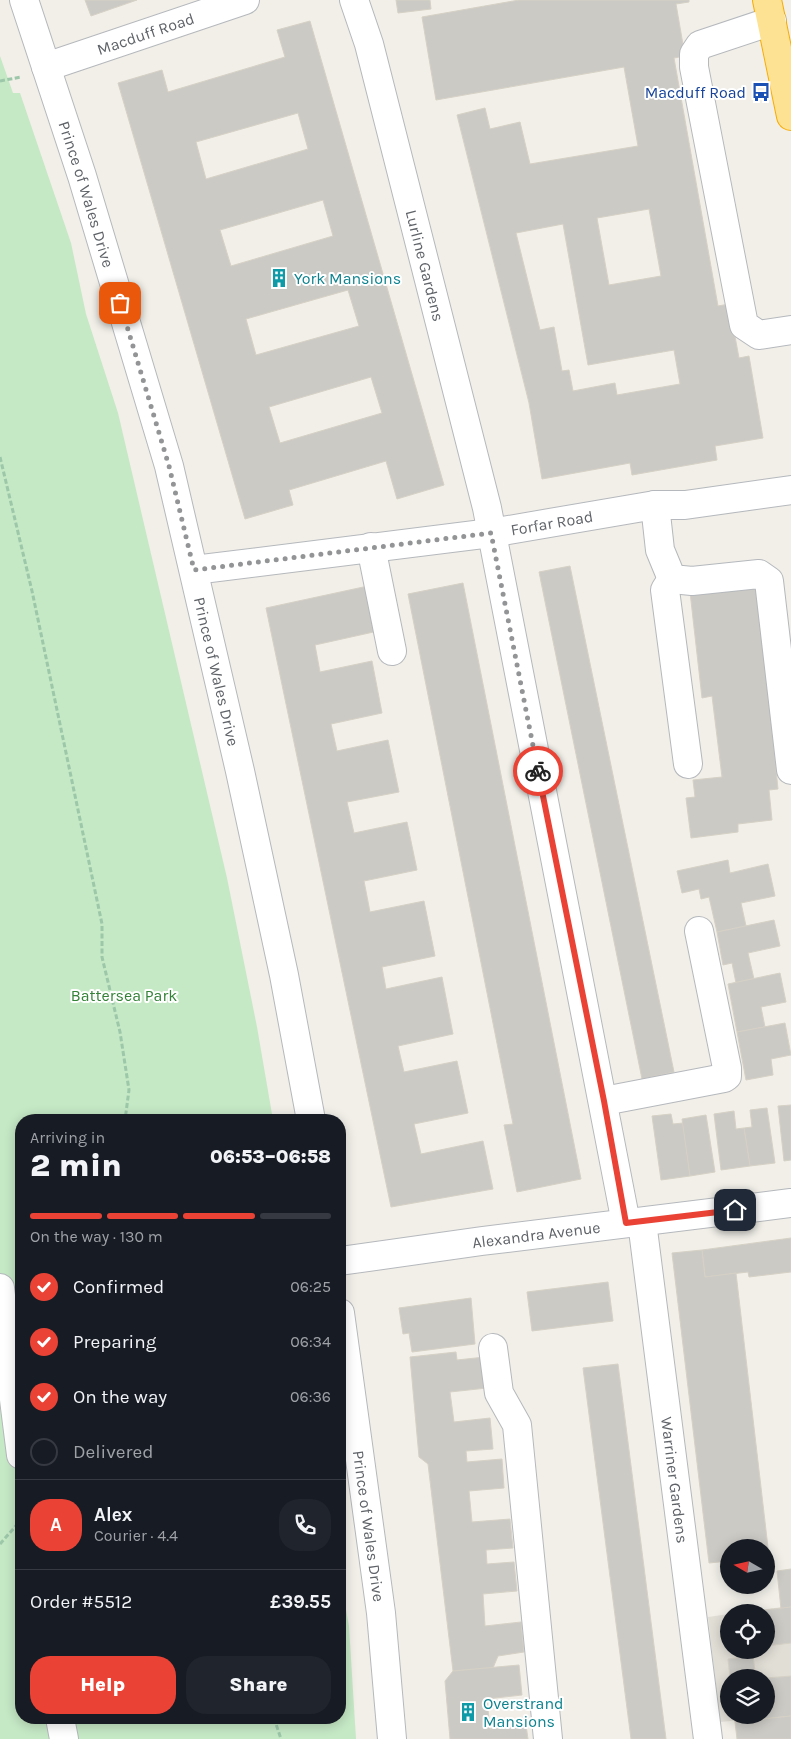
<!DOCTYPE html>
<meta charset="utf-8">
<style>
:root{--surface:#171b24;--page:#20242c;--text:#f1f3f6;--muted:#9ea1a6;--line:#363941;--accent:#ea4335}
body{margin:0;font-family:Karla,sans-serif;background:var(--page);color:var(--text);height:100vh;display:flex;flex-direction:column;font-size:19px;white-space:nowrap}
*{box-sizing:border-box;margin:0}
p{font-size:16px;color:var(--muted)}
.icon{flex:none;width:28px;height:28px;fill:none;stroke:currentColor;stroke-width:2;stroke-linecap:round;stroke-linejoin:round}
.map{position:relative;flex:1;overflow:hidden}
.sheet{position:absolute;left:15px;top:1114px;width:331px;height:610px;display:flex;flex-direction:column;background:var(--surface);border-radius:20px;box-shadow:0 2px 12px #0003}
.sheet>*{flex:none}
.needle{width:32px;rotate:279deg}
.tools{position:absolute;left:720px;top:1539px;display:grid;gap:10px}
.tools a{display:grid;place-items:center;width:55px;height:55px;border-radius:50%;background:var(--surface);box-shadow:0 2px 12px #0003;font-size:25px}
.pin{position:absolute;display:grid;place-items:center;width:42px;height:42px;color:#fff;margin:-21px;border-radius:10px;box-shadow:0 2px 8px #0006}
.courier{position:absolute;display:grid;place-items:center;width:50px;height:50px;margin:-25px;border:4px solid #ea4335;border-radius:50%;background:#fff;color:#222;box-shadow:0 1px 6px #0007}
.summary em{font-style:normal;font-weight:800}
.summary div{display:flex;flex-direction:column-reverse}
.summary{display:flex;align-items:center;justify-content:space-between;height:85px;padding:0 15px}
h1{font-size:32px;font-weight:800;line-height:38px}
.bar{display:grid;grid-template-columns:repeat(4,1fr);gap:8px 5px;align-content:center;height:60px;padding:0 15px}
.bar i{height:6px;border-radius:4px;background:var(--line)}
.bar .active{background:var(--accent)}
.bar p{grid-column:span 4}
.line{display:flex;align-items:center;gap:12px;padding:0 15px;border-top:1px solid var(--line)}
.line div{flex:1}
.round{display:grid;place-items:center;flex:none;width:52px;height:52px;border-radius:20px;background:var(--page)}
ol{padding:0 15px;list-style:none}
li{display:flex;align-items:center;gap:15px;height:55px}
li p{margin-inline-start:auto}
li .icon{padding:5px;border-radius:50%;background:var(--accent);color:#fff;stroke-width:4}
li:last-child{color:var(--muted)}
li i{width:28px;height:28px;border:2px solid var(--line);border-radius:50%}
.cta{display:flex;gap:10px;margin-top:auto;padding:10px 15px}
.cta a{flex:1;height:58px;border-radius:20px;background:var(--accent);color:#fff;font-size:20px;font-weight:800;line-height:58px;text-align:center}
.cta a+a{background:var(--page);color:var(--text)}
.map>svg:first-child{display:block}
</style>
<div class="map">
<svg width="791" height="1739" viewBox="0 0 791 1739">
<rect width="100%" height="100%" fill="#f1efe8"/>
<path fill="#e1ded6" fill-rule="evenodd" d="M791,1606V1715L720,1722L708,1617L729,1614V1650H766V1612H742ZM729,1678H766V1715H729Z"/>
<polygon fill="#c5e8c5" points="0,56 13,93 20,93 71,243 86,314 118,413 227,878 257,1027 273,1120 21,1120 21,1718 340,1718 340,1577 349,1626 356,1739 0,1739"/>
<g fill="#cccac5" stroke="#d6d1c6" fill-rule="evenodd">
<polygon points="85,0 137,0 91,16"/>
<polygon points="396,0 430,0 431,9 398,13"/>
<path d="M519,0H689V2L676,4L685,56L674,58L718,306L729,304L739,358L749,356L763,438L715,446L717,460L632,475L630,463L542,479L529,403L457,115L485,108L490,129L520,122L530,164L638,146L624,67L436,100L422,17ZM649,209L661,276L609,285L597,218ZM563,224L588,365L674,350L680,384L617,395L615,383L573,391L569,370L562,371L554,327L540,330L516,233Z"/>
<path d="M310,21L444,485L397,499L386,461L289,490L293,505L245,519L118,83L162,70L168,92L285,57L277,30ZM298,113L308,149L206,179L196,142ZM323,200L333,236L231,266L220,230ZM348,290L359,326L256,355L246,319ZM371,377L382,413L280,443L269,407Z"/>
<polygon points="570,566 674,1072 642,1079 539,572"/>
<polygon points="463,583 581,1179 517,1192 504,1125 513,1124 408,594"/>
<polygon points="767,583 782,717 771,719 778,789 769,790 772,820 738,824 738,832 691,838 686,798 695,797 693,780 722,777 712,696 702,698 690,592"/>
<polygon points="368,586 378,631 315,645 320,672 372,661 382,713 331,724 337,751 388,740 399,792 347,802 354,833 407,822 417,870 364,881 370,912 424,901 435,956 382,967 386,989 442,977 453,1034 398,1046 404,1072 457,1061 468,1113 414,1124 421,1154 483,1141 493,1189 391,1207 266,608"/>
<polygon points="728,860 730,873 768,864 775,896 741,903 746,926 717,932 709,897 701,899 699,889 682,893 677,871"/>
<polygon points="774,920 780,946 748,953 754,979 736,983 732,963 723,965 717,932"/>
<polygon points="780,973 786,1002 761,1007 765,1027 737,1032 728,984"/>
<polygon points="785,1023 791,1055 771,1059 773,1075 746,1080 737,1032"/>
<polygon points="791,1105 791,1160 784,1161 778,1106"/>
<polygon points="767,1108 775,1163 750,1166 744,1128 752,1127 750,1110"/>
<polygon points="734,1111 736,1129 744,1128 750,1166 721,1170 714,1114"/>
<polygon points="671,1114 673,1124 683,1123 690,1176 661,1180 652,1116"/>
<polygon points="706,1115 715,1172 690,1176 682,1119"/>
<polygon points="791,1238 791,1272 749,1277 748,1272 705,1277 702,1250"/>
<polygon points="702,1250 705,1277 736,1273 769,1556 766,1556 766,1548 729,1548 729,1561 709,1563 672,1253"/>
<polygon points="608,1282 613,1321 532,1331 527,1292"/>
<polygon points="471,1298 475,1344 412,1352 409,1333 403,1334 399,1308"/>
<polygon points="456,1352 457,1360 485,1357 487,1388 450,1392 454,1422 490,1418 493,1449 466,1451 467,1462 502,1459 504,1488 469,1491 472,1522 510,1519 513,1548 486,1550 487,1564 514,1562 517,1591 483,1594 485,1626 521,1622 524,1652 498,1656 493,1668 453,1671 428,1464 419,1457 410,1357"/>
<polygon points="618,1364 666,1739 631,1739 583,1368"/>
<polygon points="791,1569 791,1607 781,1609 777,1571"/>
<polygon points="791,1607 791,1643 766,1646 766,1612 756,1611"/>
<polygon points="753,1656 756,1678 730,1678 728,1659"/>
<polygon points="519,1665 522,1695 487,1699 490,1729 526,1725 528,1739 450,1739 445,1681 453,1671"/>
<polygon points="791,1676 791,1716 735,1722 734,1715 766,1715 766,1678"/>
<polygon points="791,1716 791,1739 737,1739 735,1722"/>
</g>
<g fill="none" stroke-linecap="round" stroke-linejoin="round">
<g stroke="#b5b8bc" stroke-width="30">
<g id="minor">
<path id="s1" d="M24,0L82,176L169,466L240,771L284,975L311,1120"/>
<path id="s2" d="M354,0L369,44L487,508L626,1223"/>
<polyline points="772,21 700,45 694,54 694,67 744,325 759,335 791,330"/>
<path id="s3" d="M46,67L245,0"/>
<polyline points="655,505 660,550 672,579 692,581 759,574 769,581 791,770"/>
<polyline points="371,547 392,651"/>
<path id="s4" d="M194,570L491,533L655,505H685L791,490"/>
<polyline points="672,579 665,590 688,764"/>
<polyline points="604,1101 724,1078 727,1076 727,1068 699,931"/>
<path id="s5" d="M642,1222L708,1739"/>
<path id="s6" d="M340,1261L482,1241L791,1203"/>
<polyline points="0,1288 21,1455"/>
<path id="s7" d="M340,1313L381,1613L392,1739"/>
<polyline points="493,1348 499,1393 517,1425 548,1739"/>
<polyline points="60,1718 64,1739"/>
</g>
</g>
<g stroke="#f9ab00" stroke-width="30">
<polyline id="highway" points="767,0 791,116"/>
</g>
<g stroke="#9cc7a9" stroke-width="3" stroke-dasharray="5 2.5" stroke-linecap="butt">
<polyline points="0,81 21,77"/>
<polyline points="0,457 32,591 102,924 102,957 120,1032 129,1090 125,1120"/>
<polyline points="0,1544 21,1520"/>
<polyline points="274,1718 281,1739"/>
</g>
<use href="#minor" stroke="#fff" stroke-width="28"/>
<use href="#highway" stroke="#fde293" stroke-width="28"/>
</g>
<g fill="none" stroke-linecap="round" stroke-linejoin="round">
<polyline stroke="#929495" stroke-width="5" stroke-dasharray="0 9" points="120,303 169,466 194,570 491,533 538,771"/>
<polyline stroke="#ea4335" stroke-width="6" points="538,771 604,1101 626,1223 735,1210"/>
</g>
<defs>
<g id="bus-bare" transform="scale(1.5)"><path d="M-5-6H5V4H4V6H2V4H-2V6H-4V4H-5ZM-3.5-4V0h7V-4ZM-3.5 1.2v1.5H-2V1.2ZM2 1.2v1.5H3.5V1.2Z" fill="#1a4fb4" stroke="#fff" stroke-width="2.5" paint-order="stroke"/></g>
<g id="building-bare" transform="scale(1.5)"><path d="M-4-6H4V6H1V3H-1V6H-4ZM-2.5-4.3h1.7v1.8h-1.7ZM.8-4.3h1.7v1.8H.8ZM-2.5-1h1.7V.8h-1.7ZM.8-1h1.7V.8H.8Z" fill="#0f9aa8" stroke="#fff" stroke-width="2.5" paint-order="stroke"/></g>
</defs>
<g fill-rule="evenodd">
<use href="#bus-bare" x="761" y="92"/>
<use href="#building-bare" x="279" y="278"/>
<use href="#building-bare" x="468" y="1712"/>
</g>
<g text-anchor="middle" stroke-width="4" stroke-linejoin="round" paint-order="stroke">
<g font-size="16" fill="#5f6368" stroke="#fff">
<text dy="6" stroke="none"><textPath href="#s3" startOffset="105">Macduff Road</textPath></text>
<text dy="6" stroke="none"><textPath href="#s1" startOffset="204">Prince of Wales Drive</textPath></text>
<text dy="6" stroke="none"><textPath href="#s2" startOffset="275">Lurline Gardens</textPath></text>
<text dy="6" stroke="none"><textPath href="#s4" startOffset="361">Forfar Road</textPath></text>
<text dy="6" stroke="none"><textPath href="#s1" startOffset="699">Prince of Wales Drive</textPath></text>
<text dy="6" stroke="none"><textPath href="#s6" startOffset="198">Alexandra Avenue</textPath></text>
<text dy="6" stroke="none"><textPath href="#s5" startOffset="260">Warriner Gardens</textPath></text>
<text dy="6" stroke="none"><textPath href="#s7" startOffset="215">Prince of Wales Drive</textPath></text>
</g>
<g font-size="16" fill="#164399" stroke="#fff" text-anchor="end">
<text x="746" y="98">Macduff Road</text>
</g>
<g font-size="16" fill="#0d838f" stroke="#fff" text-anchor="start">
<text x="294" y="284">York Mansions</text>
<text x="483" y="1709">Overstrand<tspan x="483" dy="18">Mansions</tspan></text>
</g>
<g font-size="16" fill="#348238" stroke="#fff">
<text x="124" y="1001">Battersea Park</text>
</g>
</g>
</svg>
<div class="tools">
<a><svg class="needle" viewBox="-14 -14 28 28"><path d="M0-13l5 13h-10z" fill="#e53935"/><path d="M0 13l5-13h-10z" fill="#9ea1a6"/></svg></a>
<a><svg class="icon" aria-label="locate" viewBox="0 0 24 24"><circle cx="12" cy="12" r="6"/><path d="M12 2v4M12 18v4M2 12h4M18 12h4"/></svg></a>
<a><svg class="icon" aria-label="layers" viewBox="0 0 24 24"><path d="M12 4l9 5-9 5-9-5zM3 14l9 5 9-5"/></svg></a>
</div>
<div class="pin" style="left:120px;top:303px;background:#ea580c"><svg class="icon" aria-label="bag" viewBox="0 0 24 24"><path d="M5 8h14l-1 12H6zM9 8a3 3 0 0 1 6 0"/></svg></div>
<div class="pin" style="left:735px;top:1210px;background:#1f2937"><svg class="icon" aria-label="home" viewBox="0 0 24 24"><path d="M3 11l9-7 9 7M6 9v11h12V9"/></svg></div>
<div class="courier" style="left:538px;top:771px"><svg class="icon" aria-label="bike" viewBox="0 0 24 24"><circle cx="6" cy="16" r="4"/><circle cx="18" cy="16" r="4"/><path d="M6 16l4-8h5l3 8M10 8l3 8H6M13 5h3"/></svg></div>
<section class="sheet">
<div class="summary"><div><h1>2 min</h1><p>Arriving in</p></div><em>06:53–06:58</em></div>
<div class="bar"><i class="active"></i><i class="active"></i><i class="active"></i><i></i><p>On the way · 130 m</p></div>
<ol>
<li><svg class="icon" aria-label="check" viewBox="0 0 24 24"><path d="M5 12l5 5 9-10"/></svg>Confirmed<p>06:25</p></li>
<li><svg class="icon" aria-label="check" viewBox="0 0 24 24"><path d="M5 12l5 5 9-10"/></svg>Preparing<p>06:34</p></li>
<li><svg class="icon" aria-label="check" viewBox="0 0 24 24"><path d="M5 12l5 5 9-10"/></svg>On the way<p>06:36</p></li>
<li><i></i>Delivered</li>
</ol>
<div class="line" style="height:90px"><b class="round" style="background:var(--accent);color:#fff">A</b><div><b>Alex</b><p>Courier · 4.4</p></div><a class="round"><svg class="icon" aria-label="phone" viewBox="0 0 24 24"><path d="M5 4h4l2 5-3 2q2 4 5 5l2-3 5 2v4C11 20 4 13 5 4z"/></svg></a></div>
<div class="line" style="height:65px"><div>Order #5512</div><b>£39.55</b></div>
<div class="cta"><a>Help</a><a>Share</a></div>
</section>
</div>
